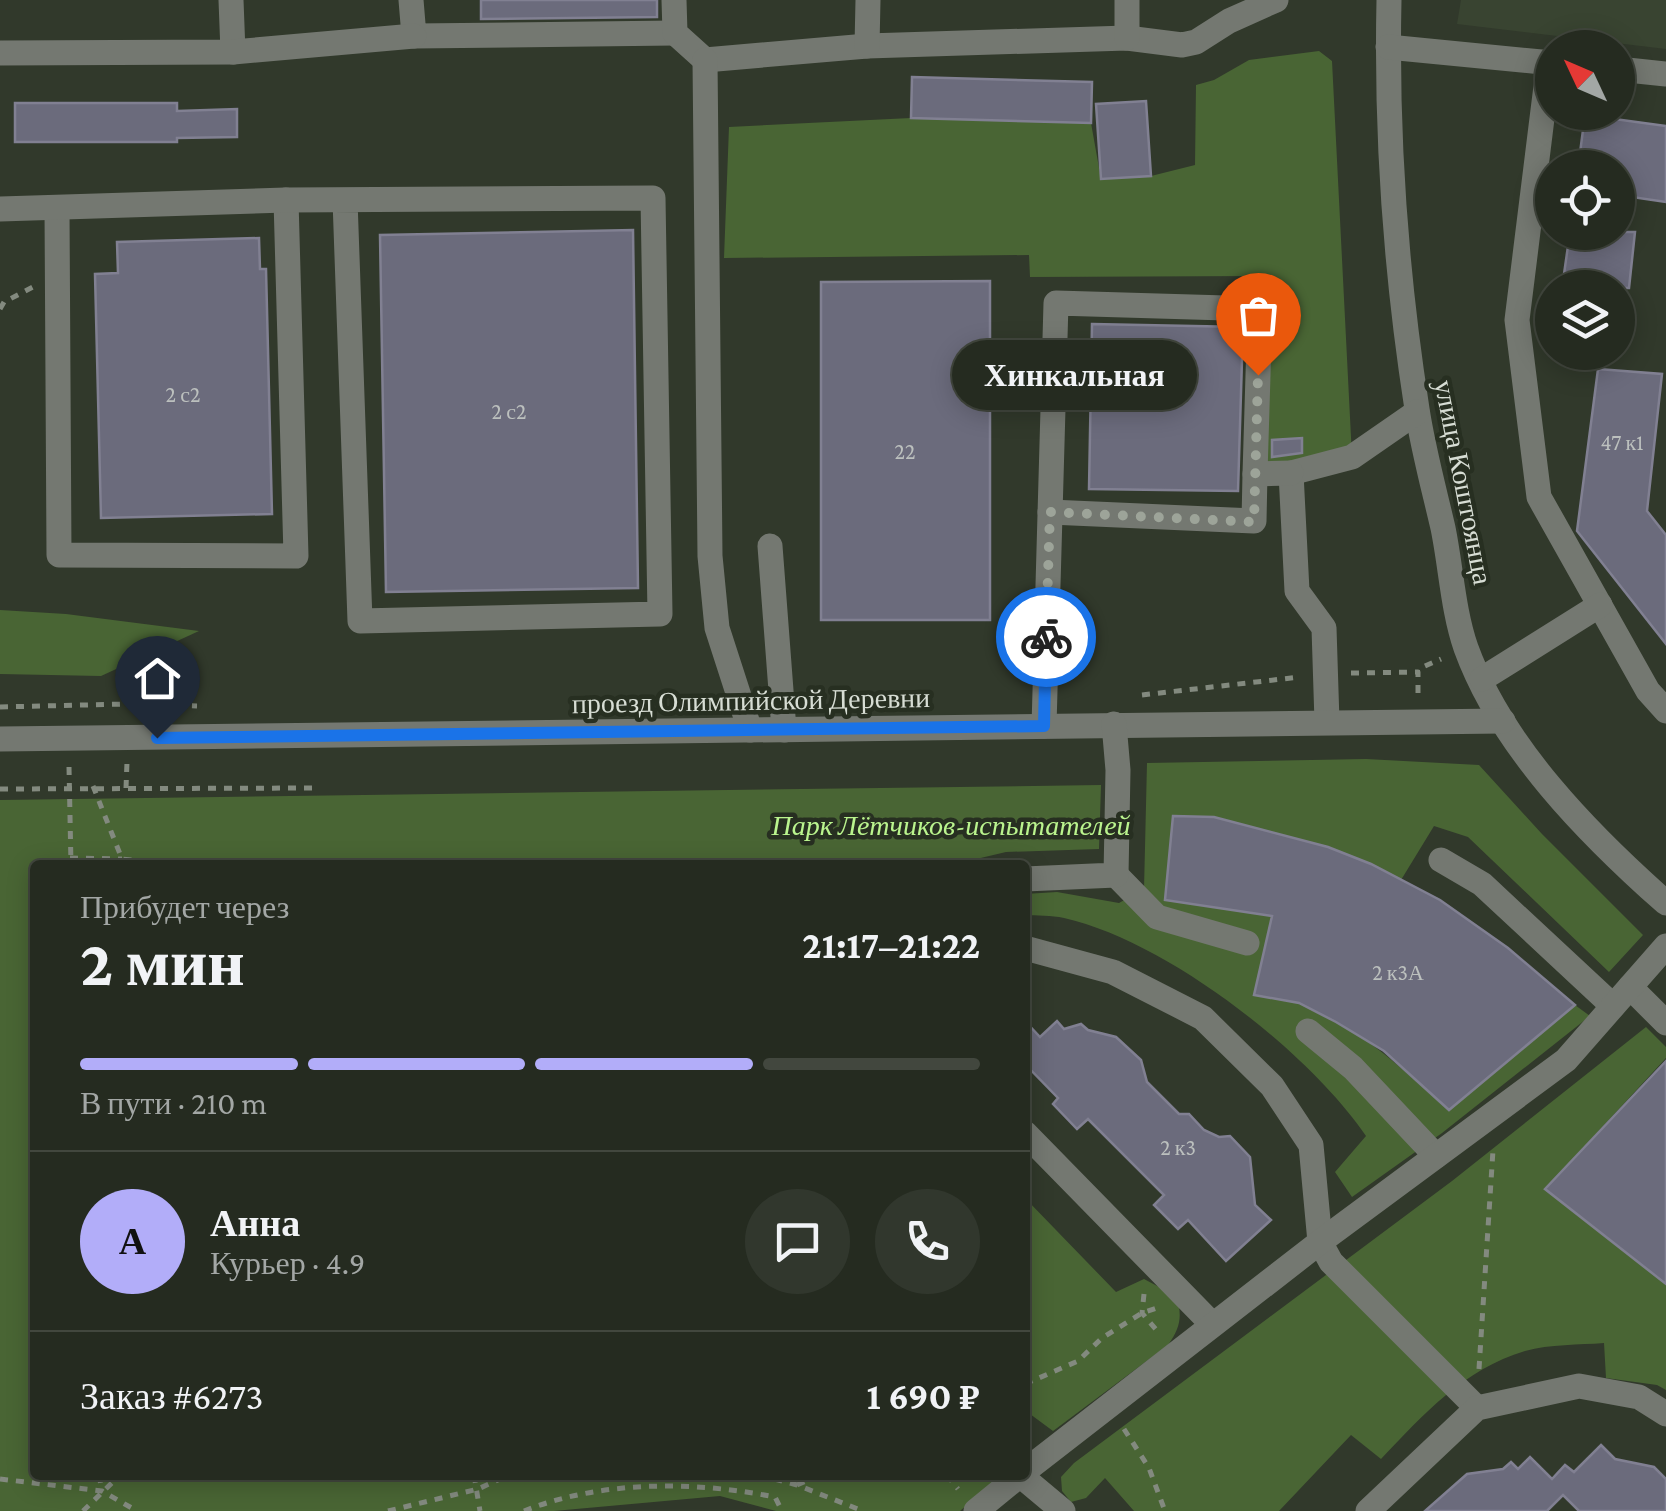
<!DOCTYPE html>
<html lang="ru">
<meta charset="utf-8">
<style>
:root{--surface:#252b20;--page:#31372d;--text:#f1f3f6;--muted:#a3a7a5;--line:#42473e;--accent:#b2adf9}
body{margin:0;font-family:"Crimson Pro",serif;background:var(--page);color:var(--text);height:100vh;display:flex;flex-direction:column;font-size:38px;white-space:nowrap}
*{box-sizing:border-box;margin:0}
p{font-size:32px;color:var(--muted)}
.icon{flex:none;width:55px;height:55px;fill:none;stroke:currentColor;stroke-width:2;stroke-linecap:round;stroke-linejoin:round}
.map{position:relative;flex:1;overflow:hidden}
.sheet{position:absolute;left:30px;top:860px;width:1000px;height:620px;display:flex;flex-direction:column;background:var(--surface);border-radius:10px;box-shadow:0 5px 25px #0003,0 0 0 2px var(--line)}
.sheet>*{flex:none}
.needle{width:65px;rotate:314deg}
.fabs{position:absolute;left:1535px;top:30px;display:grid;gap:20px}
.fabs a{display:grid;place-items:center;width:100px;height:100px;border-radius:50%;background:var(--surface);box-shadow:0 5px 25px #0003,0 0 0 2px var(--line);font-size:50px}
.pin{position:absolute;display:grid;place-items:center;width:85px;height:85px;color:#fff;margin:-102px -42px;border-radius:50% 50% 50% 0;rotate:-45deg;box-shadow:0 0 10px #0007}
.pin .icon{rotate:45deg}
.courier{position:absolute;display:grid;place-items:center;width:100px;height:100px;margin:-50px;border:8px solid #1a73e8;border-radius:50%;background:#fff;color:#222;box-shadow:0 2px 12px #0007}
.bubble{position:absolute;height:70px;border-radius:35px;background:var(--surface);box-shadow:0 5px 25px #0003,0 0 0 2px var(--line);font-size:32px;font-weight:700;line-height:70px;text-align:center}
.summary em{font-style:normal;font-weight:700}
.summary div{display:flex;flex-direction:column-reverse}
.summary{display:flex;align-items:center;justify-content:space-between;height:170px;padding:0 50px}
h1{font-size:65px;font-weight:700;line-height:75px}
.bar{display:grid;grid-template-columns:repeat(4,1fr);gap:15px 10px;align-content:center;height:120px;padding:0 50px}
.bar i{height:12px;border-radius:8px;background:var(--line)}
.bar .current{background:var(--accent)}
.bar p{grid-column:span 4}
.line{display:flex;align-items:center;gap:25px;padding:0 50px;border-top:2px solid var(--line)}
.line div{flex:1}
.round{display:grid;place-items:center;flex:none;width:105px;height:105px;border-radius:52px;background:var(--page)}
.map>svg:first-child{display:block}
</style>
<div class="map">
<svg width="1666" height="1511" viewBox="0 0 1666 1511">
<rect width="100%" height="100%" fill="#31392b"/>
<polygon fill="#394431" points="1461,0 1666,0 1666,49 1457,24"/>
<g fill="#496534">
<polygon points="1319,51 1332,61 1352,457 1255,474 1260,276 1030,277 1029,255 724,258 729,127 911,118 1091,123 1101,179 1151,176 1195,165 1196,85 1214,80 1249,60"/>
<polygon points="0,610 66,614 199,631 101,676 0,674"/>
<path d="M1366,759L1479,765L1542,834L1643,935L1609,972L1468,837L1434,826L1401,880L1272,916L1254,995C1269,998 1287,999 1301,1004C1359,1027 1403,1069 1448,1110L1575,1005L1590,1016L1442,1133L1352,1197L1335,1172L1366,1136C1307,1050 1166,941 1064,918C1051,915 1037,916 1025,915V894L1057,892L1119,903L1144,889L1147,763Z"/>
<polygon points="1101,785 1099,849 1006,852 951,865 35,865 35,1475 1002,1475 960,1511 776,1511 720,1496 554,1511 0,1511 0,800"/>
<path d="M1646,1027L1666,1047V1058L1545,1189L1666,1284V1390L1657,1385L1606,1378L1604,1343C1579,1345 1550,1344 1525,1351C1464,1369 1423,1415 1381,1459L1351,1435L1279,1511H1134L1105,1478L1086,1498L1071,1502L1062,1491L1061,1477L1074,1463L1452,1181Z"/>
<path d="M1025,1198L1116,1292L1144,1279L1176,1296C1183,1316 1180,1328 1168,1345L1053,1431L1030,1414L1025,1418Z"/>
</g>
<g fill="#6b6b7c" stroke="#818092" stroke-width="2.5">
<polygon points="481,0 657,0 657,17 481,19"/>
<polygon points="912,77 1092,82 1091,123 911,118"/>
<polygon points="1146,101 1151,176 1101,179 1096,104"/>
<polygon points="15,103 177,103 177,111 237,109 237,137 177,138 177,142 15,142"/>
<polygon points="1585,115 1666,126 1666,202 1618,195 1618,168 1578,168"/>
<polygon points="633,230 638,588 386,592 380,235"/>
<polygon points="1570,232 1635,232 1629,288 1562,288"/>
<polygon points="259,238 260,269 266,269 272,514 101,518 95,274 118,273 117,242"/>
<polygon points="990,281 990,620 821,620 821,282"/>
<polygon points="1092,324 1243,327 1238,491 1089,489"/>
<polygon points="1598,369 1662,374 1647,511 1666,535 1666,644 1577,531"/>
<polygon points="1302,438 1302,453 1272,457 1272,440"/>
<polygon points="1173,816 1214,817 1328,847 1371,864 1440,900 1508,948 1575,1005 1449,1110 1384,1051 1336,1022 1299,1003 1254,995 1272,916 1165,900"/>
<polygon points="1025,1021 1040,1037 1057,1021 1064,1029 1081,1024 1088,1030 1116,1037 1141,1060 1147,1082 1179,1114 1189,1114 1204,1130 1219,1137 1230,1136 1250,1157 1255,1205 1271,1220 1226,1261 1188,1220 1178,1229 1154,1205 1164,1195 1088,1119 1077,1129 1053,1104 1058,1098 1025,1064"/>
<polygon points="1666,1061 1666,1284 1545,1189"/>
<polygon points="1601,1445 1615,1459 1654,1467 1666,1479 1666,1511 1579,1511 1563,1495 1547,1511 1425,1511 1467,1474 1503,1469 1511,1462 1518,1469 1530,1457 1552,1479 1565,1465 1574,1472"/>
</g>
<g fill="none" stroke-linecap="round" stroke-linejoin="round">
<g stroke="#838a7f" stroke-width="5" stroke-dasharray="8 8" stroke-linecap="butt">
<polyline points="0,309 4,302 33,287"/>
<polyline points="1425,666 1441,659"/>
<polyline points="1351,673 1418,672 1418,694"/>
<polyline points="1142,695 1300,677"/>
<polyline points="0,707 127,704 197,706"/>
<polyline points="69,767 71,865"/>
<polyline points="93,786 122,859 180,865"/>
<polyline points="126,788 127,762"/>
<polyline points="0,789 319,788"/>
<polyline points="70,858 122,859"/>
<polyline points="1144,1294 1142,1313 1158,1332"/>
<polyline points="1479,1369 1493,1150"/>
<polyline points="1025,1384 1078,1361 1102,1338 1142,1313 1160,1307"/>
<polyline points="1124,1429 1149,1468 1165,1511"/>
<polyline points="99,1475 102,1491"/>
<polyline points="474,1475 480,1511"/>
<polyline points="759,1475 797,1485 863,1511"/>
<polyline points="947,1475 958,1489"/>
<polyline points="0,1479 102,1491 137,1511"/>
<polyline points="797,1485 820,1475"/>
<polyline points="83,1511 120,1475"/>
<polyline points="388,1511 478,1489 509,1475"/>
<path d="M524,1511C602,1480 694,1481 775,1497L782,1511"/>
</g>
<g stroke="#747871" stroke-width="25">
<polyline points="231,0 233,52"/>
<polyline points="411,0 414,36 675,33"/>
<polyline points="674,0 675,33 705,60 867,46 1127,38 1182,45 1196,42 1229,21 1276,0"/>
<path d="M1389,0C1386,136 1396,274 1417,409C1423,449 1434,489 1443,528C1451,567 1453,611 1466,648C1502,747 1589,835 1666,903"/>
<polyline points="1127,38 1127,0"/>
<polyline points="867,46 868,0"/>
<polyline points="1388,47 1552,63"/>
<polyline points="0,53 233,52 414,36"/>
<polyline points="705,60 710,556 717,628 750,730"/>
<polyline points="1549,62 1517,320 1539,497 1648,691 1666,711"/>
<polyline points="1618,69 1666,74"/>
<polyline points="57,208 59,555 296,556 286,200"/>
<polyline points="0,209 286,200 653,198 660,614 360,621 345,200"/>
<polyline points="1050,512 1254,521 1255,474"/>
<polyline points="770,546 784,730"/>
<polyline points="1482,679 1600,605"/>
<polyline points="1327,722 1324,628 1297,591 1291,473 1352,457 1417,412"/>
<polyline points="1044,726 1056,303 1260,309 1255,474 1291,473"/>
<polyline points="0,739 1503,721"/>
<polyline points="1441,860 1482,884 1613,1006"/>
<polyline points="1116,875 1157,917 1247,943"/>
<polyline points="1025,879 1116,875 1118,770 1114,724"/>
<polyline points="1025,948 1113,972 1203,1018 1272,1086 1311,1145 1320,1242 1331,1262 1477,1408"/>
<polyline points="1630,987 1666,1023"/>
<polyline points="1308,1031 1353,1068 1436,1156"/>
<polyline points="1025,1133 1212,1324"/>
<polyline points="1025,1471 1320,1242 1566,1060 1666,946"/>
<polyline points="1020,1475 1063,1511"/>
<polyline points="976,1511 1020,1475"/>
<polyline points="1368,1511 1477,1408 1579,1386 1639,1397 1666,1414"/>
</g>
</g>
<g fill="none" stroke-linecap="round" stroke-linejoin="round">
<polyline stroke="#9da499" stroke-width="10" stroke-dasharray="0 18" points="1046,637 1050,512 1254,522 1258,375"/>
<polyline stroke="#1a73e8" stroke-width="12" points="157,738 1044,726 1046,637"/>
</g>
<g text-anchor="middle" stroke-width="9" stroke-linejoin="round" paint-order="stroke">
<g font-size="22" fill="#bcc0be">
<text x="183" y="402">2 с2</text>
<text x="509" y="419">2 с2</text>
<text x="1622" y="450">47 к1</text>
<text x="905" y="459">22</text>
<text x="1398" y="980">2 к3А</text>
<text x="1178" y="1155">2 к3</text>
</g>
<g font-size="28" fill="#d7ddd4" stroke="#272f21">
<text transform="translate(1464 482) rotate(79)" y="10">улица Коштоянца</text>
<text transform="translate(751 700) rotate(-1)" y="10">проезд Олимпийской Деревни</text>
</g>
<g font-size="28" font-style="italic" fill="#baf48e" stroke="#272f21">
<text x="951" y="835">Парк Лётчиков-испытателей</text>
</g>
</g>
</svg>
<div class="fabs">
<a><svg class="needle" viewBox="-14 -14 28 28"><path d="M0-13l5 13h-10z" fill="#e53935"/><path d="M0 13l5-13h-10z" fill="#a3a7a5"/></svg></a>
<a><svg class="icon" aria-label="locate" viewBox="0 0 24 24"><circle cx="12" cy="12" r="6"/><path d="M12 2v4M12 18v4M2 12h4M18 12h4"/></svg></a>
<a><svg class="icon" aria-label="layers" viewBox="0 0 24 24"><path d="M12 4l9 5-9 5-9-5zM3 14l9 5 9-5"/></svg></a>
</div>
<div class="pin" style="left:1258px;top:375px;background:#ea580c"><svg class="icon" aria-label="bag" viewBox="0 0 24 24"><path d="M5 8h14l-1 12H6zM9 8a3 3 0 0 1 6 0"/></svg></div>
<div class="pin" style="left:157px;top:738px;background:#1f2937"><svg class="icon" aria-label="home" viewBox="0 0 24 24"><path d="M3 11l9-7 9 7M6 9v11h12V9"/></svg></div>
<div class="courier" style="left:1046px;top:637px"><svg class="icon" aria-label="bike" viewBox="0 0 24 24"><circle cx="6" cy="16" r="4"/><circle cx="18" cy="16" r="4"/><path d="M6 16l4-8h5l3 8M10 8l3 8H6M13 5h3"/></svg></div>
<div class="bubble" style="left:952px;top:340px;width:245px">Хинкальная</div>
<section class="sheet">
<div class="summary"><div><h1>2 мин</h1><p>Прибудет через</p></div><em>21:17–21:22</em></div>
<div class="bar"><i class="current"></i><i class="current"></i><i class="current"></i><i></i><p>В пути · 210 m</p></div>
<div class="line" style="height:180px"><b class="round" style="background:var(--accent);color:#111">А</b><div><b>Анна</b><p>Курьер · 4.9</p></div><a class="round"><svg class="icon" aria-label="chat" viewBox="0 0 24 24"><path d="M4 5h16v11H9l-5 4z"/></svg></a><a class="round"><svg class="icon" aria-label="phone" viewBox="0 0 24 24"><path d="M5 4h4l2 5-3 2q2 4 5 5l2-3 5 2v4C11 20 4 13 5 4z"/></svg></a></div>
<div class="line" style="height:130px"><div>Заказ #6273</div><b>1 690 ₽</b></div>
</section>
</div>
